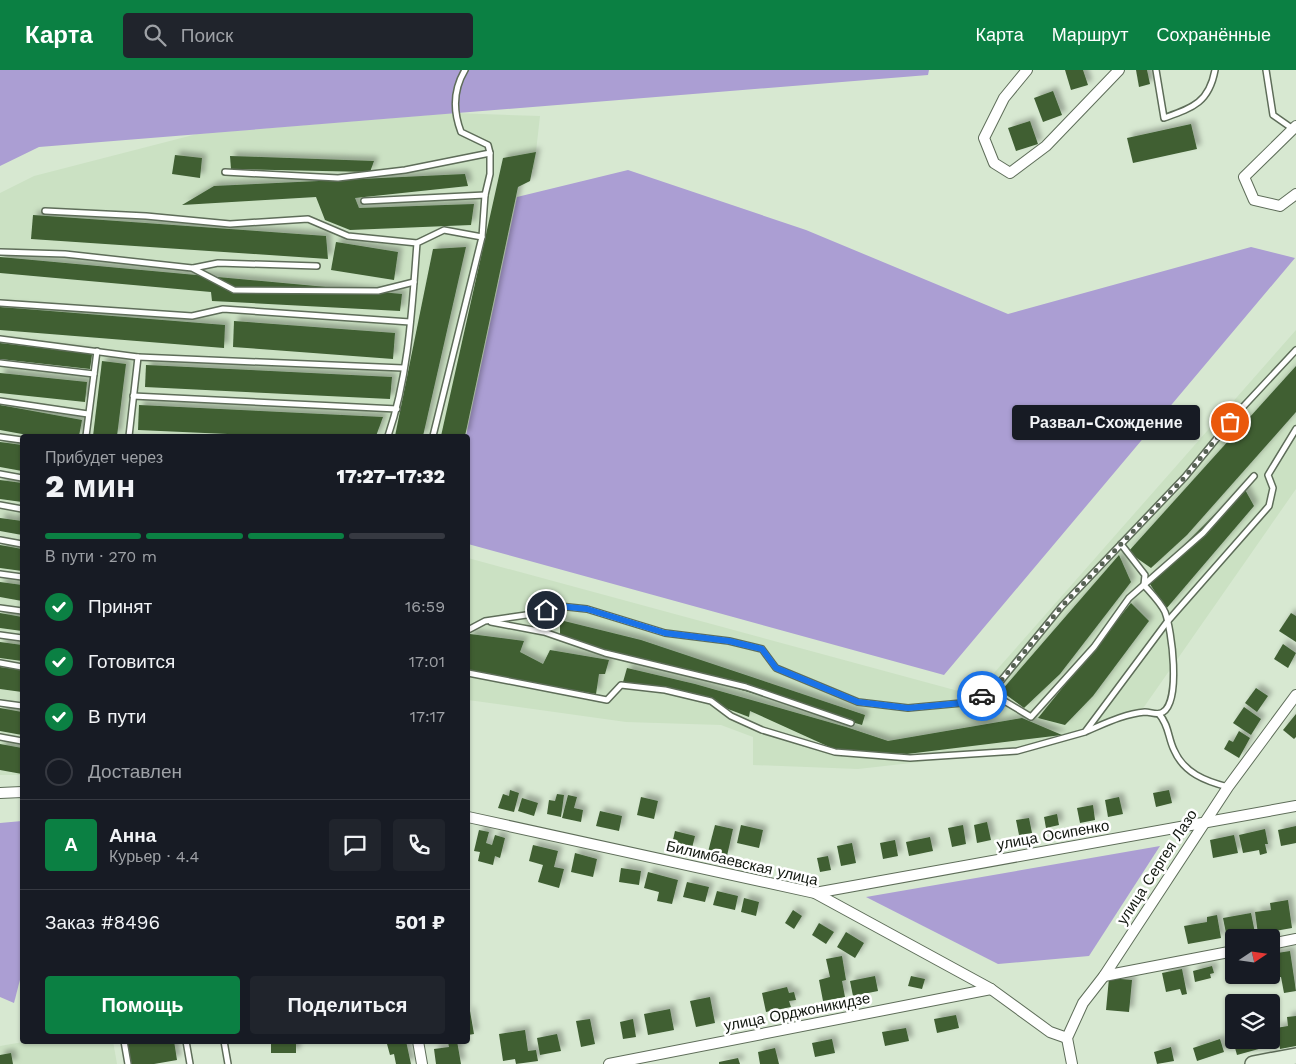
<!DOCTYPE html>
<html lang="ru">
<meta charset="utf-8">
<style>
:root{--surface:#171b24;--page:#20242c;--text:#f1f3f6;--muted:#9ea1a6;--line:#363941;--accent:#0b8043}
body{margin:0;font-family:"Work Sans",sans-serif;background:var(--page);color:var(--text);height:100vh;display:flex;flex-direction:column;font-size:19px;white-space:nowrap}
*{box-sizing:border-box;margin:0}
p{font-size:16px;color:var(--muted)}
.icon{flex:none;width:28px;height:28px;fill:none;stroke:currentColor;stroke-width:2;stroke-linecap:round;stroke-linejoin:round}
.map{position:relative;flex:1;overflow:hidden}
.sheet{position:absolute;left:20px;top:364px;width:450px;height:610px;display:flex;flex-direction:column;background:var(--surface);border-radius:5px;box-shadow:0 1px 4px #0004}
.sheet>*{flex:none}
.needle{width:32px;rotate:77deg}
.tools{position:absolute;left:1225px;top:859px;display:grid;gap:10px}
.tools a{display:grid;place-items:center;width:55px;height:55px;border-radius:5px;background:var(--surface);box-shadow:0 1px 4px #0004;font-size:25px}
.pin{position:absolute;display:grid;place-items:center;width:42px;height:42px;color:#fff;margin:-21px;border:2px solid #fff;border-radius:50%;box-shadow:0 1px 5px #0007}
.courier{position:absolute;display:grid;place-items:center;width:50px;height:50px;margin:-25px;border:4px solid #1a73e8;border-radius:50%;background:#fff;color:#222;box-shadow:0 1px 6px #0007}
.bubble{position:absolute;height:35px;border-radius:5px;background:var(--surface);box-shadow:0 1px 4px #0004;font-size:16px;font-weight:800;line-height:35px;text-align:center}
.headline em{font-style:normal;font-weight:800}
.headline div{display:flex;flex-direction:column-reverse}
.headline{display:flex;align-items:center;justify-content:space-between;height:85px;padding:0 25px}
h1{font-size:32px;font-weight:800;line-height:38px}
.bar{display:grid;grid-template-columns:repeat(4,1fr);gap:8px 5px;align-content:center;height:60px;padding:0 25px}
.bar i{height:6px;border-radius:4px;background:var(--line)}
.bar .current{background:var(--accent)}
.bar p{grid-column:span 4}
.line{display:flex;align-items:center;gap:12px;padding:0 25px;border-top:1px solid var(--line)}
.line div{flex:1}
.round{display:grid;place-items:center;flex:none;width:52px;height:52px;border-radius:5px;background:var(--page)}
ol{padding:0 25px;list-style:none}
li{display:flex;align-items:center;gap:15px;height:55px}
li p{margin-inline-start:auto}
li .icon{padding:5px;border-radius:50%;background:var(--accent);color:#fff;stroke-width:4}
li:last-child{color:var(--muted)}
li i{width:28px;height:28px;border:2px solid var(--line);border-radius:50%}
.action{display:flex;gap:10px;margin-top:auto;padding:10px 25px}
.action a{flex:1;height:58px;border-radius:5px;background:var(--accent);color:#fff;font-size:20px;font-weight:800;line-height:58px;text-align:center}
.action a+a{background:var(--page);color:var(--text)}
header{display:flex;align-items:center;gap:30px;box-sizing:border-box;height:70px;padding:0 25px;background:var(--accent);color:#fff}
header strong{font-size:24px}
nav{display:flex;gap:28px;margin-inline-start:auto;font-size:18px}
.search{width:350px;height:45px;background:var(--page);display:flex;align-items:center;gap:12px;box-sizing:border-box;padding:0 18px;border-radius:5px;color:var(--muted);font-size:19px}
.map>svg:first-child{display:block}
</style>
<header>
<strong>Карта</strong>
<div class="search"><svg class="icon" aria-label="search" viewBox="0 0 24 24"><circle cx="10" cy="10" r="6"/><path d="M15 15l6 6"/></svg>Поиск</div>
<nav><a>Карта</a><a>Маршрут</a><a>Сохранённые</a></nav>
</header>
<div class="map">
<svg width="1296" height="994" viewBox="0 0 1296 994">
<defs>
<filter id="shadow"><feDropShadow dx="4.5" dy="-4.5" stdDeviation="2.5" flood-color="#0004"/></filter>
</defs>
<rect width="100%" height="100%" fill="#d7e8d1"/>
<g fill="#cbe1c3">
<polygon points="454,43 540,46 534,99 514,103 456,366 22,366 22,705 0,705 0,123 34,106 197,64"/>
<polygon points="1296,260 1296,419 1137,647 1017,681 858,699 753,695 753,667 721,655 626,652 468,630 468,488 962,622 979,620"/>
<polygon points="29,971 113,971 117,994 0,994 0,976"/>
</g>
<g fill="#ab9ed3">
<polygon points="0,0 929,0 928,5 39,77 0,96"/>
<polygon points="628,100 806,160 1008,244 1251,177 1295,188 944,605 468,474 466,366 517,127"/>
<polygon points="22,751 22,902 14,933 0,927 0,753"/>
<polygon points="1160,776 1089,886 998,894 866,827"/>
</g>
<g fill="#3f5e33" filter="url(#shadow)">
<polygon points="1065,0 1083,0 1088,15 1071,20"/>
<polygon points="1136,0 1147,0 1150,14 1139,17"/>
<polygon points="1053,21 1062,45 1043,52 1034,28"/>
<polygon points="1030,51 1038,74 1016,81 1008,58"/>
<polygon points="1191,54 1197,79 1133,93 1127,68"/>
<polygon points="536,82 530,111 518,117 465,366 441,366 503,88"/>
<polygon points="175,85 202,88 200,108 172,104"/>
<polygon points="230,86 374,91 370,102 231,99"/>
<polygon points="465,104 468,116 355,128 359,138 474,134 471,155 350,160 325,150 316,127 182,135 214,116"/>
<polygon points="33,145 326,166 328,189 31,169"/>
<polygon points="336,172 398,182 394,210 331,200"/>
<polygon points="466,177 423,366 395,366 433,179"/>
<polygon points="0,187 402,224 400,241 212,231 211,222 0,203"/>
<polygon points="0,237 225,255 224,278 0,260"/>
<polygon points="234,251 395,263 393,289 233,277"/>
<polygon points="0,273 92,284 90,299 0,289"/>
<polygon points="102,291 126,294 117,366 93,366"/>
<polygon points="146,295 392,307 390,329 145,317"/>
<polygon points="1296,296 1296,342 1187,465 1151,498 1128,482"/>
<polygon points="0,303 87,312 85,332 0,323"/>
<polygon points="0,335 82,350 79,366 33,366 0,360"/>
<polygon points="139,335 383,347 376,366 272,366 138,360"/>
<polygon points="0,372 22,375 22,401 0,397"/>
<polygon points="0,410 22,413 22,432 0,429"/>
<polygon points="1243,416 1254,436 1166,539 1148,511"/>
<polygon points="0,448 22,451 22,465 0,461"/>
<polygon points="0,475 22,479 22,501 0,498"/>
<polygon points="1119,485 1131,512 1060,604 1024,638 1001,621"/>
<polygon points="0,512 22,515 22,531 0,527"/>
<polygon points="1131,533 1149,551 1093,626 1065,655 1038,648"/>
<polygon points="0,543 22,547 22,561 0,558"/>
<polygon points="1291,543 1296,546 1296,572 1279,561"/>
<polygon points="560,550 641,570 865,645 862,655 560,567"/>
<polygon points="470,564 524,571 520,582 543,594 550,580 609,590 605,604 599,604 596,624 468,602 468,569"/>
<polygon points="0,572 22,575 22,591 0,588"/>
<polygon points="1283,574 1296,583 1288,598 1274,589"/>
<polygon points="0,597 22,600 22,622 0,619"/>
<polygon points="627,598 695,614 846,657 888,671 1022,648 1062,665 907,684 836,680 750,641 749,647 699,628 623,612"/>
<polygon points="1256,618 1268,626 1257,642 1245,633"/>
<polygon points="1244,637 1261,649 1251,665 1233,653"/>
<polygon points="0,638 22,642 22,665 0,661"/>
<polygon points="1296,644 1296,667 1294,669 1283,660"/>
<polygon points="1239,661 1250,668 1239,688 1224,679 1229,670 1233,672"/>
<polygon points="0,674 22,678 22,704 0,700"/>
<polygon points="510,720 519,723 514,742 498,738 503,724 509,726"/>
<polygon points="1169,720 1172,733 1156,737 1153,723"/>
<polygon points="557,724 564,725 561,747 547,744 549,730 555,731"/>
<polygon points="568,725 577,727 574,738 583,740 581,752 562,748"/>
<polygon points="641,727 658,731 654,749 637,745"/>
<polygon points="1119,727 1123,744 1108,747 1105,730"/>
<polygon points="522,728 538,733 534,746 518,741"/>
<polygon points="1093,735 1095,750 1080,753 1077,738"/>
<polygon points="600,741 622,746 619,761 596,756"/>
<polygon points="1057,744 1059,755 1046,758 1044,747"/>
<polygon points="1029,748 1032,763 1019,765 1016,750"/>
<polygon points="987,752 991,770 977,773 974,755"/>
<polygon points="715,755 733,759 727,786 708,782"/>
<polygon points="741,755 763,760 759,778 737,773"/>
<polygon points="963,755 966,774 952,777 948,758"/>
<polygon points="1296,756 1296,773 1281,776 1278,760"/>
<polygon points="1265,759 1268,774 1265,774 1267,783 1260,785 1259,780 1243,783 1239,765"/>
<polygon points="479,760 489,762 486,773 492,775 495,765 505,768 500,788 495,786 493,795 478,791 480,782 474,781"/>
<polygon points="675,761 695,766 692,778 672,774"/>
<polygon points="1234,765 1238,783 1213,788 1210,770"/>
<polygon points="930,767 933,781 909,786 906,772"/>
<polygon points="895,770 898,786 883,789 880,773"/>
<polygon points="852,773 856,793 841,796 837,776"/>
<polygon points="533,775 558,781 554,797 564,799 559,818 538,812 543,795 529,791"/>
<polygon points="575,783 597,789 593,807 571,802"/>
<polygon points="828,786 831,800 820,802 817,788"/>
<polygon points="621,798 641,801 639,815 619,812"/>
<polygon points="648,802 678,810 672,834 657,831 659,822 644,818"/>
<polygon points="687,812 709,817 705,832 683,827"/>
<polygon points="717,821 738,826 735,840 713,835"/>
<polygon points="744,828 759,832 756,846 741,842"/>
<polygon points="1288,830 1292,858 1258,864 1255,842 1271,840 1270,833"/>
<polygon points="793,840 802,846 794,859 785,853"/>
<polygon points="1251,843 1255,863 1227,868 1223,848"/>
<polygon points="1217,845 1221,868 1188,874 1184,856 1207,852 1207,847"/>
<polygon points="819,853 834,862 826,874 812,865"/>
<polygon points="846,862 864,873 855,888 837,877"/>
<polygon points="1290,881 1296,921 1284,923 1281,907 1264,910 1263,905 1271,905 1271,884"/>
<polygon points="842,886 846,910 842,911 845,927 823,931 819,910 830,907 826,889"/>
<polygon points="1234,890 1234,905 1259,905 1260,910 1239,913 1238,909 1232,910 1228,891"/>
<polygon points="1212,896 1214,903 1210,904 1211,908 1195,912 1193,901"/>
<polygon points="1182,899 1187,924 1182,925 1180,919 1166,922 1162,903"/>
<polygon points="875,906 878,921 853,926 850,911"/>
<polygon points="911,906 925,909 922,919 908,916"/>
<polygon points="1109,908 1132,910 1129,942 1106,940"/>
<polygon points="787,917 789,923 794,922 796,930 789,931 791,937 766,942 762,923"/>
<polygon points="710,927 715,953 696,957 690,931"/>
<polygon points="670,939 674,960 648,965 644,944"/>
<polygon points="468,941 470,941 474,964 468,965"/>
<polygon points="956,945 959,958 937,963 934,949"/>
<polygon points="1296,946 1296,976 1280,979 1276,958 1288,956 1287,947"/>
<polygon points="590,949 595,974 581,977 576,951"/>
<polygon points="633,949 636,967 623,969 620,952"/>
<polygon points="906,958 909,971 885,976 882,962"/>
<polygon points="525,960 528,981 536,980 538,991 516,994 515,989 503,991 499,964"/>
<polygon points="1230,960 1234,960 1234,970 1264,970 1266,977 1237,985"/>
<polygon points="557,964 561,981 540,985 537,968"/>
<polygon points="832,969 835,983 815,987 812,973"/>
<polygon points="1220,969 1224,982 1197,991 1193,978"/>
<polygon points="127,971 174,971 177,990 154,994 131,994"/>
<rect x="271" y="971" width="25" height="12"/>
<polygon points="406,971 411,994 396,994 394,984 390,985 387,974"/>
<polygon points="457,971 461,994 436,994 434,979 449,977 448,972"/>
<polygon points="1171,977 1174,991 1157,994 1154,982"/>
<polygon points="775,978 779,994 760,994 758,982"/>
<polygon points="11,983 13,994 0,994 0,985"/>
<polygon points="738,988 740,994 719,994 719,992"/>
</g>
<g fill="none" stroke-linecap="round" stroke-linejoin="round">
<g stroke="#5e6d59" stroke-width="8">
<g id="lane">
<path d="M1156,0L1164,48C1192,38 1209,33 1215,0"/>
<polyline points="1266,0 1273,45 1293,59"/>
<polyline points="225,102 338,108 405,100 490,83"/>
<polyline points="364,131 485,125"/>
<polyline points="45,141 146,146 230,154 308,149 348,166 417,173"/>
<polyline points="0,182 65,184 192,198 234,220 378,221 414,212"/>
<polyline points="193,198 218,193 317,196"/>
<polyline points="0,233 192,246 223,239 410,252"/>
<polyline points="0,269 138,287 129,366"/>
<polyline points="138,287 403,298"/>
<polyline points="0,293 94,304"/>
<polyline points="133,326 397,339"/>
<polyline points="0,331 88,344"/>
<polyline points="86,366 97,281"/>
<path d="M388,366C409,305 412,237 417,173L444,160L482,167"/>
<path d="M433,366L482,167L485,125L490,104V83L488,75L461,62C453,41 453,20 465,0"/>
<polyline points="0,367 22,370"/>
<polyline points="0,404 22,408"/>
<polyline points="0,435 22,439"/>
<polyline points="0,470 22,474"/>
<polyline points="0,504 22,507"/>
<polyline points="0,538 22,541"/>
<polyline points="491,552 544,562 605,583 746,617 851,653"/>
<polyline points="468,560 485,551 533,544 559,536 587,539 665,563 729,571 762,579 776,598 858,632 908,638 962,633 991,623 1062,536 1185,407 1241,339 1296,280"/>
<polyline points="0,565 22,568"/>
<polyline points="0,593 22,597"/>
<polyline points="468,603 607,630 621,615 665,620 711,631 731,646 762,660 835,682 910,688 1017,681 1085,662 1167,552 1269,436 1273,418 1268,405 1296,359"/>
<polyline points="991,623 1031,647 1094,577 1129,528 1203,463 1254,406"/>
<polyline points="0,633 22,636"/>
<path d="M1159,644C1169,655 1168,668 1174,680C1184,703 1205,711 1228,717"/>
<path d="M1087,661C1106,653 1124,644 1145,642C1151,642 1158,646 1163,642C1181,631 1172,560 1165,542C1161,533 1151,523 1144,515L1145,505L1121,474"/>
<polyline points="0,667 22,671"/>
<polyline points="124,971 128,994"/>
<polyline points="186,971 190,994"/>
<polyline points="224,971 228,994"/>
</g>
</g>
<g stroke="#5e6d59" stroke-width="12">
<g id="street">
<polyline points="1027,0 1004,28 984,68 994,93 1010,103 1046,76 1119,0"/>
<polyline points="1296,56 1244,107 1254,130 1280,136 1296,124"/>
<polyline points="0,723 22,722"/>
<polyline points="468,747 815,823 991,919 1050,962 1067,968"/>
<polyline points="815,823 1296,736"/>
<polyline points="1271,874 1296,869"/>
<polyline points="1104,906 1234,881"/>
<polyline points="418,971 422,994"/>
<polyline points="609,994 991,919"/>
<polyline points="1072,994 1067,968 1083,933 1104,906 1228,717 1296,625"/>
</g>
</g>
<g stroke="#5e6d59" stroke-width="18">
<polyline id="secondary" points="1253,994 1296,986"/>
</g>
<use href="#lane" stroke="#fff" stroke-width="5"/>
<use href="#street" stroke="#fff" stroke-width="10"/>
<use href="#secondary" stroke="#e1efdc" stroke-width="15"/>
</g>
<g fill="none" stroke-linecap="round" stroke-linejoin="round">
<polyline stroke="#576154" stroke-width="5" stroke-dasharray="0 9" points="982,626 991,623 1062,536 1185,407 1230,352"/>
<polyline stroke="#1a73e8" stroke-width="6" points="546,540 559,536 587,539 665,563 729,571 762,579 776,598 858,632 908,638 962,633 982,626"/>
</g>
<g text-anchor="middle" stroke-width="5" stroke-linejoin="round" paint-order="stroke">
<g font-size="15" fill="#121810" stroke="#fff">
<text transform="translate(1053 765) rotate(-10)" y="5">улица Осипенко</text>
<text transform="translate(742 793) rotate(13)" y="5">Билимбаевская улица</text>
<text transform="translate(1157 797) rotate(-57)" y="5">улица Сергея Лазо</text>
<text transform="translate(797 942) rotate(-11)" y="5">улица Орджоникидзе</text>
</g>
</g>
</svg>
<div class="tools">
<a><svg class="needle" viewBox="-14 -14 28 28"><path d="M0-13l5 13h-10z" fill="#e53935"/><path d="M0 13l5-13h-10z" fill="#9ea1a6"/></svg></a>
<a><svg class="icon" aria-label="layers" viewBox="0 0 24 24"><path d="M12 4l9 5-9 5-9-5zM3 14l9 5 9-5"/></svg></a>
</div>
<div class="pin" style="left:1230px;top:352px;background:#ea580c"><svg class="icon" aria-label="bag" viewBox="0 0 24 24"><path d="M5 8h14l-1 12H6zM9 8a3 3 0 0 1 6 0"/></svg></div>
<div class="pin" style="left:546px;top:540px;background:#1f2937"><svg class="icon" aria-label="home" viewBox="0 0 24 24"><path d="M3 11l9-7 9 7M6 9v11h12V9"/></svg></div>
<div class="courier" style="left:982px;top:626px"><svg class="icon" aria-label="car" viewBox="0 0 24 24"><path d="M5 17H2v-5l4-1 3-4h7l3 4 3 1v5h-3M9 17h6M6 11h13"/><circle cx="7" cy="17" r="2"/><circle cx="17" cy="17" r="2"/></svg></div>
<div class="bubble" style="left:1012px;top:335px;width:188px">Развал-Схождение</div>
<section class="sheet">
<div class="headline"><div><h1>2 мин</h1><p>Прибудет через</p></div><em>17:27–17:32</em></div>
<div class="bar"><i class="current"></i><i class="current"></i><i class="current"></i><i></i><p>В пути · 270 m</p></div>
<ol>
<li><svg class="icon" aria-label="check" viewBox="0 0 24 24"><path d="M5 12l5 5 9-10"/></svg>Принят<p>16:59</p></li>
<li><svg class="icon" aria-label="check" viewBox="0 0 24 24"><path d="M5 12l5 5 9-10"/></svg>Готовится<p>17:01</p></li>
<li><svg class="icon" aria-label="check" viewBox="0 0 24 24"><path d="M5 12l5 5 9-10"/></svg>В пути<p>17:17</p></li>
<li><i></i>Доставлен</li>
</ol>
<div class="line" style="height:90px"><b class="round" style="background:var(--accent);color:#fff">А</b><div><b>Анна</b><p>Курьер · 4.4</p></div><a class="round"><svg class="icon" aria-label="chat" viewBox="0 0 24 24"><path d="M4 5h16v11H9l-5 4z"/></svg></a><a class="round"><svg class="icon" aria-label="phone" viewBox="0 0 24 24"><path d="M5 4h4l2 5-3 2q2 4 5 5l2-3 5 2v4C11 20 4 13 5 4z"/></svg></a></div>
<div class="line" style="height:65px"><div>Заказ #8496</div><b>501 ₽</b></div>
<div class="action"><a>Помощь</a><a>Поделиться</a></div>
</section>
</div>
